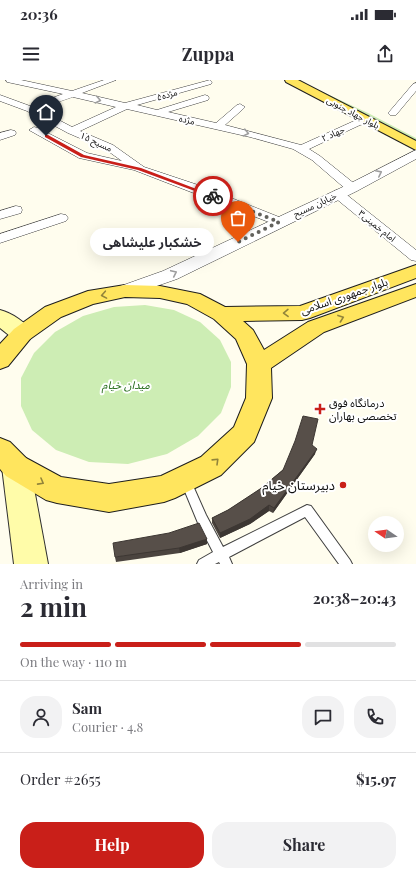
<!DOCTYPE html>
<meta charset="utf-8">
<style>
:root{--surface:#fff;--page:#f2f2f3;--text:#2b2b33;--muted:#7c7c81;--line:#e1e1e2;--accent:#c91f19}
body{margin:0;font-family:"Playfair Display","Noto Sans Arabic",serif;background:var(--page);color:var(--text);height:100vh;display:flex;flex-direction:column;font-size:15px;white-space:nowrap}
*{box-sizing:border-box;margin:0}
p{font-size:13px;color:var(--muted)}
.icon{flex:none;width:22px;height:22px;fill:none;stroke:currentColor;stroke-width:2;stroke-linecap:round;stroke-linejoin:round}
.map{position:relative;height:484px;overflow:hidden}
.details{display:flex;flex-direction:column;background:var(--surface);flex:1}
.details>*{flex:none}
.needle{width:26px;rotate:283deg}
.controls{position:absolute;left:368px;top:436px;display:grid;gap:8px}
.controls a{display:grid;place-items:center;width:36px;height:36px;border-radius:50%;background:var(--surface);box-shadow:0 4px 16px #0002;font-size:20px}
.pin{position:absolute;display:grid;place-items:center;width:34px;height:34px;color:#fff;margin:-41px -17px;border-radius:50% 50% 50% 0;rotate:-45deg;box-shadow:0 0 4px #0007}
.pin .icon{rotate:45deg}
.courier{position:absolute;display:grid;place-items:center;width:40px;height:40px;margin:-20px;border:3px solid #c91f19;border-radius:50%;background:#fff;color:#222;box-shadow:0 1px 5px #0007}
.bubble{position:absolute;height:28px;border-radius:14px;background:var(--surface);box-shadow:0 4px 16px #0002;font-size:13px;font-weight:700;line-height:28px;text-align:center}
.headline em{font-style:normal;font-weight:700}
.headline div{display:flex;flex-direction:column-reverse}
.headline{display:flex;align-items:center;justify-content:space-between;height:68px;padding:0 20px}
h1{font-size:26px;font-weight:700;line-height:30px}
.bar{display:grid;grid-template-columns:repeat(4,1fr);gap:6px 4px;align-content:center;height:48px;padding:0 20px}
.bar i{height:5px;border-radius:3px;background:var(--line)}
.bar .on{background:var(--accent)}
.bar p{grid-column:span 4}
.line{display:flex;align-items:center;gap:10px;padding:0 20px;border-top:1px solid var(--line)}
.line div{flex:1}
.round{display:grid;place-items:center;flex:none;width:42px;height:42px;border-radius:16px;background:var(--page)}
.cta{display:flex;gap:8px;margin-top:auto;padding:8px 20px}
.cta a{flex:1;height:46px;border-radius:16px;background:var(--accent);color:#fff;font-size:16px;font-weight:700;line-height:46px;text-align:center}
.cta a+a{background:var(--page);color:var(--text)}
.status{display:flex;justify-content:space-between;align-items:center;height:28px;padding:0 20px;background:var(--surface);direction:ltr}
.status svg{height:11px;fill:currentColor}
header{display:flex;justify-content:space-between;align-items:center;height:52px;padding:0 20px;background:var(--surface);font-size:18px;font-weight:700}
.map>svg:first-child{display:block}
</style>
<div class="status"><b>20:36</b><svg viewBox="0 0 49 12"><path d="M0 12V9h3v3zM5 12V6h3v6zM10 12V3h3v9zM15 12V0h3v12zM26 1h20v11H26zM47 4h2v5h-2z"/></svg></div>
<header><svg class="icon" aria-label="menu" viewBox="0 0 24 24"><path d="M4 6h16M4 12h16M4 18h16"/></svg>Zuppa<svg class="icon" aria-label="share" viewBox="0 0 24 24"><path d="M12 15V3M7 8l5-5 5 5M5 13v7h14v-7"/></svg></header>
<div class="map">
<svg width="416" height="484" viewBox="0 0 416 484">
<rect width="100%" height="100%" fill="#fffdee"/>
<g fill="#cdedb4">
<polygon points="297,0 368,33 416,58 416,63"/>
<polygon points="145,225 174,230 200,242 220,260 231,282 231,307 221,333 198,356 167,374 128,384 89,382 56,370 32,350 21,326 21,298 34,273 55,252 83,236 114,227"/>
</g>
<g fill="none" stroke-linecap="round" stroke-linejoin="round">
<g stroke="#404040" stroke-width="2">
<polygon id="service" points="186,397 190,399 206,435 223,467 307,425 311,426 350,480 352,484 339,484 305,437 229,477 232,484 220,484 219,482 215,484 197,484 199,480 213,472 198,443 181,402 182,399"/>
</g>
<g stroke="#404040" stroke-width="1">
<g id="minor">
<path d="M6,0H21L72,11L104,0H116L82,13L125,23L210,0L212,2L211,4L137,25L157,30L205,15L208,16L209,18L208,20L168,32L216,43L237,25L240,24L245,27L243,29L225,45L301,65L354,41L368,38L373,41L371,43L360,45L309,69L320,76L356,105L358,108L356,111H348L312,80L293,69L250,57L127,29L80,51L113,65L144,87L201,106L284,139L286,142L284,145L279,146L134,90L79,78L29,50L34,47L38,48L87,73L122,81L105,69L68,53L27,31L0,21V15L30,26L63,14L7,2ZM73,17L116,27L72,47L38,29Z"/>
<polygon points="416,3 416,11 396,35 390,35 388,33 390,31 413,4"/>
<polygon points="11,50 15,51 16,53 15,55 0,60 0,53"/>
<polygon points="338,110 342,111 416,170 416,181 411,180 334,117 332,114 334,111"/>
<polygon points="16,126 21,127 22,130 21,133 0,139 0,131"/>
<polygon points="61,134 66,135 68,138 66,141 0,163 0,154"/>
</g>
</g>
<g stroke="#404040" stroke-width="1">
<polygon id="tertiary" points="416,70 416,79 357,111 177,199 125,217 118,215 115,211 118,207 163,191 347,105"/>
</g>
<g stroke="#2f2f2f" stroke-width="2">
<g id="secondary">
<path d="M0,230C12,233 27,243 33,254L30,259C17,263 10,256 0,248Z"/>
<polygon points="16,374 26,378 30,387 48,484 14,484 2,387 6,378"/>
</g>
</g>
<g stroke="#1e1e1e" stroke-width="2">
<g id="primary">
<polygon points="285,0 298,0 416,61 416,70 286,2"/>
<polygon points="416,185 416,198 310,238 302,240 243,241 253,250 264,270 308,242 416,204 416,217 324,252 271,288 272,318 254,362 221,395 175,418 164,422 109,432 57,423 46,420 6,396 0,389 0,358 10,362 26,378 61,397 109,404 161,396 201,377 234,347 246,318 247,284 236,259 214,239 187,224 160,218 125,217 93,224 61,237 30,259 8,286 0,289 0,264 14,249 45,227 88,211 125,205 160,206 200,214 225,227 300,226"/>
</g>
</g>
<use href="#service" fill="#fff" fill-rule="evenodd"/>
<use href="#minor" fill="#fff" fill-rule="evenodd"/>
<use href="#tertiary" fill="#fff" fill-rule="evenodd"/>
<use href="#secondary" fill="#fffca9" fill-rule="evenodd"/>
<use href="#primary" fill="#ffe55e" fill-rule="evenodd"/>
</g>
<g fill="#4b443f">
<polygon points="312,365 315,374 273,433 269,431 250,444 220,458 212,443 212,438 228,430 260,409"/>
<polygon points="207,459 207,464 180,473 116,482 115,477"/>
</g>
<g fill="#3d3733">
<polygon points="317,369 315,374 273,433 274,428"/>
<polygon points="269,425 269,431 250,444 220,458 220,453"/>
<polygon points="207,459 207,464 180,473 179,468"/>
</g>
<g fill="#574f49" stroke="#3d3733">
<polygon points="303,336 318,339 312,365 317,369 274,428 269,425 250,439 220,453 212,438 228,430 260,409 283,390 295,361"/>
<polygon points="199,443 207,459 179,468 115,477 113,463 169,453"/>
</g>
<defs><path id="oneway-chevron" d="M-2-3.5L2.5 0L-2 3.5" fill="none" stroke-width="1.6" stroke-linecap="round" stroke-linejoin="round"/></defs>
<g stroke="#9e9e9e">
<use href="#oneway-chevron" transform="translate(98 20) rotate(12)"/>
<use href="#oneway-chevron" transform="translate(246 53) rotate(13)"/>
<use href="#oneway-chevron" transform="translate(379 93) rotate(-27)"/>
<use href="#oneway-chevron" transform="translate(174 193) rotate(-25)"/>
</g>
<g stroke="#92843a">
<use href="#oneway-chevron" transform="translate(104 215) rotate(170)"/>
<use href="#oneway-chevron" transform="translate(286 233) rotate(179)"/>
<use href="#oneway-chevron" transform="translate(341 238) rotate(-20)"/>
<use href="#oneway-chevron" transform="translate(216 381) rotate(-44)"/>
<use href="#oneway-chevron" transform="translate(41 402) rotate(29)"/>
</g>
<polygon fill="#c91f19" points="45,55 48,55 84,75 141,88 215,116 211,117 138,90 81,77 45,57"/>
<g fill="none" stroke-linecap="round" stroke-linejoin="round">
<polyline stroke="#62615c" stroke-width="4" stroke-dasharray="0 7.2" points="213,116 279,142 238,162"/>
</g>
<g fill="#c91f19" stroke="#fff" stroke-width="1.5">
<path d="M318 323h4v4h4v4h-4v4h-4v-4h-4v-4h4z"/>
<circle cx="343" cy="405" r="4"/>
</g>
<g text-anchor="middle" stroke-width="4" stroke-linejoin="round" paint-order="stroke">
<g font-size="9" fill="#0d0d0d" stroke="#fff">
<text transform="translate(167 15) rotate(-16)" y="3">مژده۵</text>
<text transform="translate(353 33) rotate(28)" y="3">بلوار جهاد جنوبی</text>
<text transform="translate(187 40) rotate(13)" y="3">مژده</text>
<text transform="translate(333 54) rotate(-24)" y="3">جهاد ۲</text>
<text transform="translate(96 62) rotate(25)" y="3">مسیح ۱۵</text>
<text transform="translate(315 125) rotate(-25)" y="3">خیابان مسیح</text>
<text transform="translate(377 146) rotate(39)" y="3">امام خمینی۳</text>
</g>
<g font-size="11" fill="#0d0d0d" stroke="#fff">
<text transform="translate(344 216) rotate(-19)" y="4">بلوار جمهوری اسلامی</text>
</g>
<g font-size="11" font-style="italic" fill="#236b18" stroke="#fff">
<text x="126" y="309">میدان خیام</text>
</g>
<g font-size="11" fill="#0d0d0d" stroke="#fff" text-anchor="start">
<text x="329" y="327">درمانگاه فوق<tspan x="329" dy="13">تخصصی بهاران</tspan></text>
</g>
<g font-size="13" fill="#0d0d0d" stroke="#fff" text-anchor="end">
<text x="335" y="410">دبیرستان خیام</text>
</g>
</g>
</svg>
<div class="controls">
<a><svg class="needle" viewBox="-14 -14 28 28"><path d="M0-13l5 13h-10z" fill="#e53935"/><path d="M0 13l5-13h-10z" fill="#7c7c81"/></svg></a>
</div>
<div class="pin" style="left:238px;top:162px;background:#ea580c"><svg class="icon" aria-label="bag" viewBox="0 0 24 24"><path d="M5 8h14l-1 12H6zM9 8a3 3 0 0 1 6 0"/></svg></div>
<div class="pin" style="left:46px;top:56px;background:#1f2937"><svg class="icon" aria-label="home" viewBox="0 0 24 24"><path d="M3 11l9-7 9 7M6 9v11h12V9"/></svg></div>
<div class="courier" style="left:213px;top:116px"><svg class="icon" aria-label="bike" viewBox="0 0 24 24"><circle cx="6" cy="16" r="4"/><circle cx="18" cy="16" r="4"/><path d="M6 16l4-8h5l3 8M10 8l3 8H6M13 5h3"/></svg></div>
<div class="bubble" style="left:90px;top:148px;width:124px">خشکبار علیشاهی</div>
</div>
<section class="details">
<div class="headline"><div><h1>2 min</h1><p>Arriving in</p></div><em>20:38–20:43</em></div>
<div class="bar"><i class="on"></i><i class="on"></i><i class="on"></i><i></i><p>On the way · 110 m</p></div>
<div class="line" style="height:72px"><a class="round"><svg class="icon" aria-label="person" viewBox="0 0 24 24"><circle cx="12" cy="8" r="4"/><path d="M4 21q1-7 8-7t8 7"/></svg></a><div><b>Sam</b><p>Courier · 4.8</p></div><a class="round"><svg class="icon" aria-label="chat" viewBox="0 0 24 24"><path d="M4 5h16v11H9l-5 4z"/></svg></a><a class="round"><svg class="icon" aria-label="phone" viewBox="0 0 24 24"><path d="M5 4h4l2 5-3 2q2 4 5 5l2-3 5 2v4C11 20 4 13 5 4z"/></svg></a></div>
<div class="line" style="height:52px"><div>Order #2655</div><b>$15.97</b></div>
<div class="cta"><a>Help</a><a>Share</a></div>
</section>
